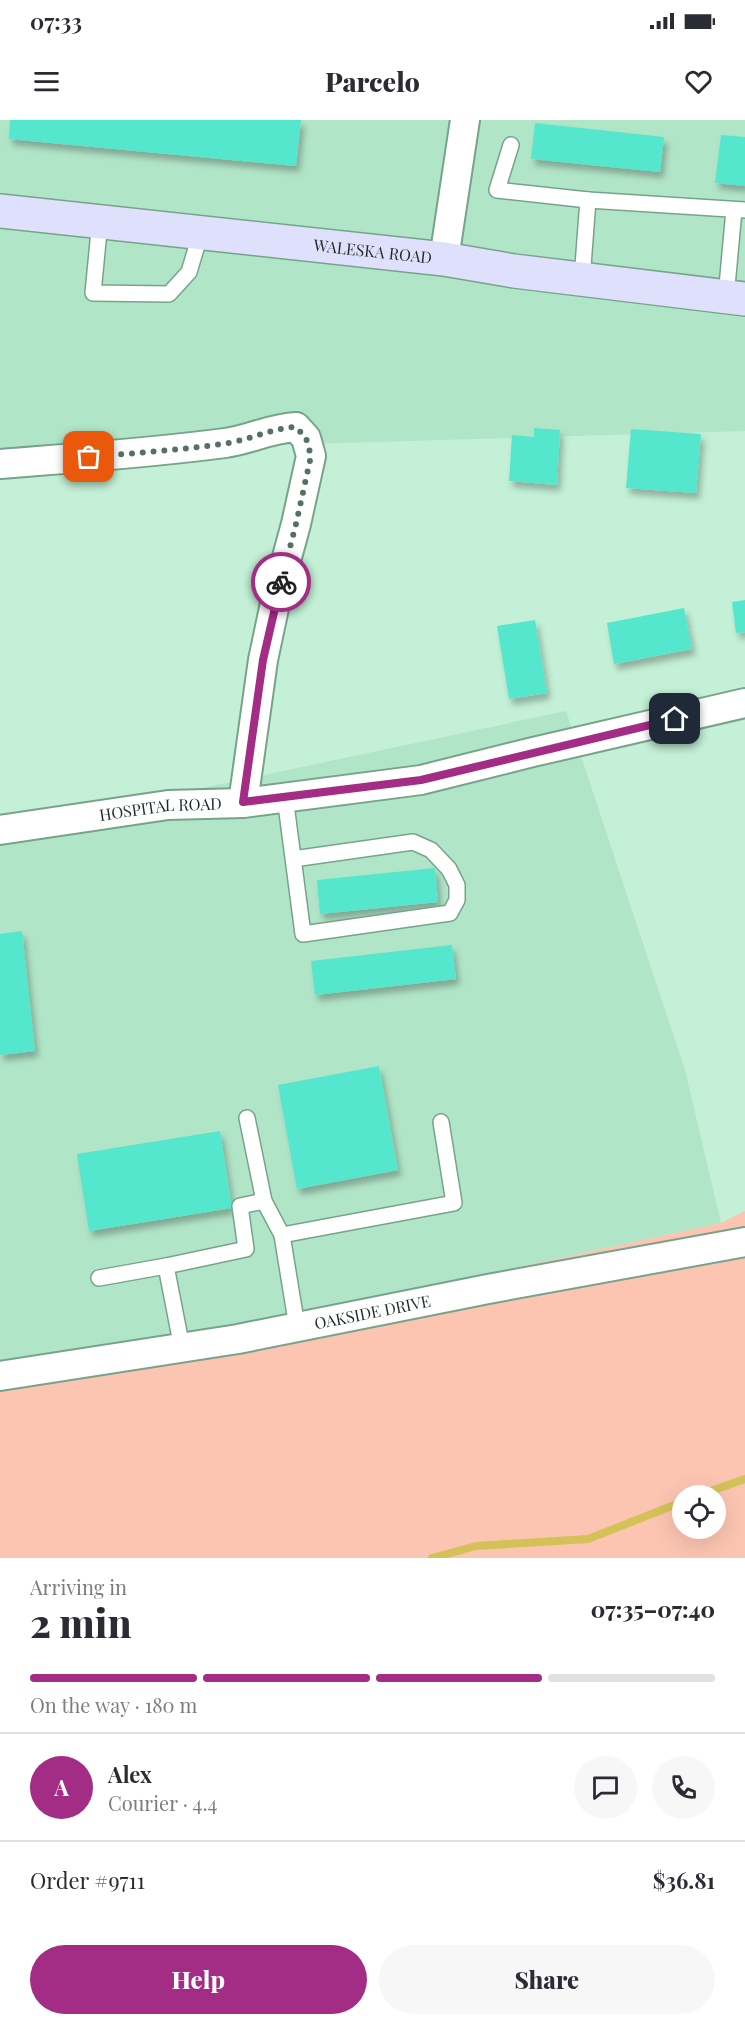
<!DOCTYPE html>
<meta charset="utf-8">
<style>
:root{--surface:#fff;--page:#f7f7f7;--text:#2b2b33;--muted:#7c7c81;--line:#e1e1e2;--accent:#a32c85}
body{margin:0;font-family:"Playfair Display",serif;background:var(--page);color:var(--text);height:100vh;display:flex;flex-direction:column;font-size:22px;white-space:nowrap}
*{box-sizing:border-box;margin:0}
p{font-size:20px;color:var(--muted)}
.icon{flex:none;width:33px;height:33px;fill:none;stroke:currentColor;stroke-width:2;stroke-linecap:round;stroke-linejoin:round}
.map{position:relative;height:1438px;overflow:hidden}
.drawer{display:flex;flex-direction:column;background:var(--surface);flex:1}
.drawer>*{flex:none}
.tools{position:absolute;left:672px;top:1365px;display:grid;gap:12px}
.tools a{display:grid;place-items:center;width:54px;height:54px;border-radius:50%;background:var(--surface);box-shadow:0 6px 24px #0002;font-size:30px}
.pin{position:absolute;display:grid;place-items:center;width:51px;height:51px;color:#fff;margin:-26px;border-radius:12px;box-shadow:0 3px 9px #0006}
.courier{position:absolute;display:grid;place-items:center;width:60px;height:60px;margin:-30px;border:4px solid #a32c85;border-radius:50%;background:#fff;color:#222;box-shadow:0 2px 8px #0007}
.overview em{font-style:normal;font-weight:800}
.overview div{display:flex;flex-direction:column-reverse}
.overview{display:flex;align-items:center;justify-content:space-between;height:102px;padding:0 30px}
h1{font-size:39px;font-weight:800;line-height:45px}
.bar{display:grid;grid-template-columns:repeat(4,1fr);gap:9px 6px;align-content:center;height:72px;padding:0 30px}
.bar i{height:8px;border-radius:4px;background:var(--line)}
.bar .active{background:var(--accent)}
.bar p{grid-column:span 4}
.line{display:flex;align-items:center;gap:15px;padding:0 30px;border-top:2px solid var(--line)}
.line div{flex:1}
.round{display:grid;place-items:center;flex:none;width:63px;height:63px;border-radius:32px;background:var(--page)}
.primary-button{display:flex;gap:12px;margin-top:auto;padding:12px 30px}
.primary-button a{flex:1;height:69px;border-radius:36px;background:var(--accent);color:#fff;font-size:24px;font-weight:800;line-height:69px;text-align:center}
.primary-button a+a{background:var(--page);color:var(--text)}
.status{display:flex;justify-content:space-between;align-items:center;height:42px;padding:0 30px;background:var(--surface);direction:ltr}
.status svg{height:16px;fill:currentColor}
header{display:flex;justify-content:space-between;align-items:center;height:78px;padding:0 30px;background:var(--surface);font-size:27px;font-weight:800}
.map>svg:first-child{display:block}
</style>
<div class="status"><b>07:33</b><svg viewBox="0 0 49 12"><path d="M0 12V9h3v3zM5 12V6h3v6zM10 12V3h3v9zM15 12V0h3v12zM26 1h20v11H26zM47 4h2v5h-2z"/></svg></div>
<header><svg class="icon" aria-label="menu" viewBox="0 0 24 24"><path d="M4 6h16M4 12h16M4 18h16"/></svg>Parcelo<svg class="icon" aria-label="heart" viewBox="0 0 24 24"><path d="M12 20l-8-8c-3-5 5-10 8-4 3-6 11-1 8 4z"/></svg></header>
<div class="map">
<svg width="745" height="1438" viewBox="0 0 745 1438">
<defs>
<filter id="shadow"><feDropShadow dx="3.5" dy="6" stdDeviation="3" flood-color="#0004"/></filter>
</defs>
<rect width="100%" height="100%" fill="#c3f0d6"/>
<g fill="#b1e5c8">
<polygon points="0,0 745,0 745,311 0,333"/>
<polygon points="566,591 685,950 721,1103 0,1260 0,708 227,663"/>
</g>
<path fill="#fcc5b1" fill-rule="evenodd" d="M745,1091V1438H0V1260L721,1103ZM682,1376H716V1408H682Z"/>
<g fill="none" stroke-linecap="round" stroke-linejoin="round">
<g stroke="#d4c258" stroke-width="8">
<polyline points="697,1376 745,1359"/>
<polyline points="432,1438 476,1426 588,1419 682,1382"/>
</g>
</g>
<g fill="#55e6ce" filter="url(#shadow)">
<polygon points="10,0 301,0 296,46 9,19"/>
<polygon points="535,3 664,17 660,52 531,39"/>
<polygon points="721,15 745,17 745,66 715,63"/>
<polygon points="534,308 560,310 557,365 509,361 512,315 534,317"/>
<polygon points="631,309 701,314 696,373 626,368"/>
<polygon points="745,480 745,512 736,513 732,482"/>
<polygon points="684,488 692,529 614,544 607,503"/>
<polygon points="535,500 547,573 509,579 497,506"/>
<polygon points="435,748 438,782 320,794 317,760"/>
<polygon points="22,811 35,931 0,935 0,814"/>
<polygon points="452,825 456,859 315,875 311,841"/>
<polygon points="379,946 398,1050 297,1069 278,965"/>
<polygon points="220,1011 232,1088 89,1111 77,1034"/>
</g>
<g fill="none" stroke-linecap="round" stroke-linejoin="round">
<g stroke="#78a38b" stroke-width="18">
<g id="lane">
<polyline points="511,25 497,70 588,80"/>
<polyline points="100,101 93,173 169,174 189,152 201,112"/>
<polyline points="582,159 588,80 745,90"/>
<polyline points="726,177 734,90"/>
<polyline points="285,677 303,814 450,793 457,780 457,765 449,749 431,730 413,722 293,739"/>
<polyline points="247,998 264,1081"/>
<polyline points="282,1115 454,1083 441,1002"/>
<polyline points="99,1158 166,1146"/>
<polyline points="182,1228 166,1146 246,1129 240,1086 264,1081 282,1115 297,1207"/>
</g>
</g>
<g stroke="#78a38b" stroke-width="32">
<g id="street">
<polyline points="444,139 465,0"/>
<path d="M0,344C75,338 150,333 225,323C249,320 271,308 296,307L306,318L311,336L296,404L277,474L263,540L243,683"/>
<path id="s1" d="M0,710L168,685L243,683L421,660L533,632L745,583"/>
<path id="s2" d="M0,1256L238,1219L488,1169L745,1122"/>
</g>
</g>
<g stroke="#78a38b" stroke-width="36">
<g id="secondary">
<path id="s3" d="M0,91L444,139L514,151L745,179"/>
</g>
</g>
<use href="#lane" stroke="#fff" stroke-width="15"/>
<use href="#street" stroke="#fff" stroke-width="28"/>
<use href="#secondary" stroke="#dee0fc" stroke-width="33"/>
</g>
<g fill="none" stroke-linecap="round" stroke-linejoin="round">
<path stroke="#567162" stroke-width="6" stroke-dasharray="0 10.8" d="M89,337C135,333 182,330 228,323C252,319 272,308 296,307L306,318L311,336L296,404L281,462"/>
<polyline stroke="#a32c85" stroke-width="8" points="281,462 263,540 243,682 421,660 675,599"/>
</g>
<g text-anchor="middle" stroke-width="4.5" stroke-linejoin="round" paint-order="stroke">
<g font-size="16" fill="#1b2c23" stroke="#fff">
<text dy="6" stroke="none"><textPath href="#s3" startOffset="375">WALESKA ROAD</textPath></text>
<text dy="6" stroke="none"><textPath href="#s1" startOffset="162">HOSPITAL ROAD</textPath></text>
<text dy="6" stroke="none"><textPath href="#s2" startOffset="378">OAKSIDE DRIVE</textPath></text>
</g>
</g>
</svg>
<div class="tools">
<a><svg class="icon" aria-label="locate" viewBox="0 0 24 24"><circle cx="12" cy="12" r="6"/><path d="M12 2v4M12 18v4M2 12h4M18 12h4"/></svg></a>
</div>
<div class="pin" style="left:89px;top:337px;background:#ea580c"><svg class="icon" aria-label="bag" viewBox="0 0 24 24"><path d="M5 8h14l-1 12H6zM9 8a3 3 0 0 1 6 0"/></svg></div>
<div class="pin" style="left:675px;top:599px;background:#1f2937"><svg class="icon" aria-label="home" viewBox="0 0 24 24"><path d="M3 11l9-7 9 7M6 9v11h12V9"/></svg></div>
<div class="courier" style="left:281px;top:462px"><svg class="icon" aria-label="bike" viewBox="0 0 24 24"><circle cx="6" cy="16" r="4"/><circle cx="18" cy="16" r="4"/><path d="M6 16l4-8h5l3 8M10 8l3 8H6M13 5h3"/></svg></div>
</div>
<section class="drawer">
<div class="overview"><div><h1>2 min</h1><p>Arriving in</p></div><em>07:35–07:40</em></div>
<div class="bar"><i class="active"></i><i class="active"></i><i class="active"></i><i></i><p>On the way · 180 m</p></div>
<div class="line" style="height:108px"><b class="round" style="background:var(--accent);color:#fff">A</b><div><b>Alex</b><p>Courier · 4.4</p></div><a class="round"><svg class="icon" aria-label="chat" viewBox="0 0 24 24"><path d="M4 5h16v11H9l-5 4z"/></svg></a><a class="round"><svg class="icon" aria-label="phone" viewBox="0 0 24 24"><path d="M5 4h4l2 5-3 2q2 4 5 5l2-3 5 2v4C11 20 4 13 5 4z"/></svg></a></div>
<div class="line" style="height:78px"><div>Order #9711</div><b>$36.81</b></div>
<div class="primary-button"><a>Help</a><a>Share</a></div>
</section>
